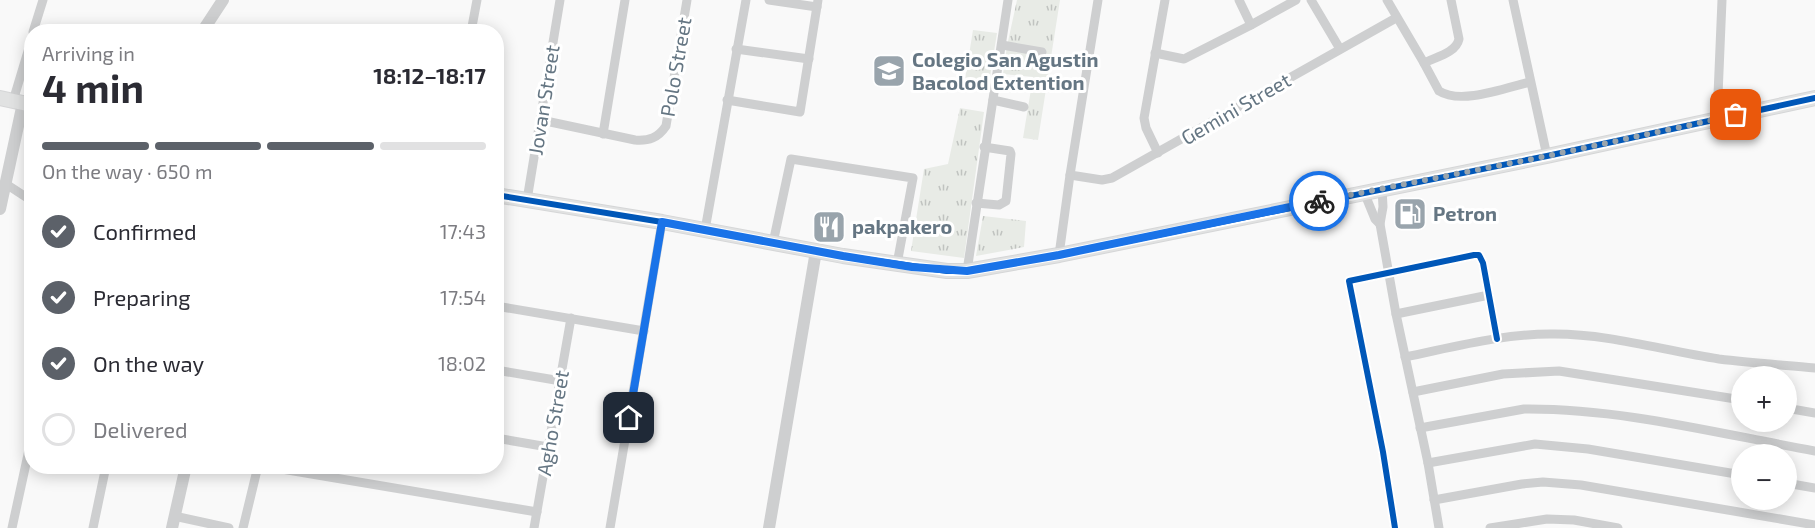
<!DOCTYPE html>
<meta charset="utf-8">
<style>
:root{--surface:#fff;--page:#f7f7f7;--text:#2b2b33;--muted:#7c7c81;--line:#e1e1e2;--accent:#5c6169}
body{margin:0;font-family:"Exo 2",sans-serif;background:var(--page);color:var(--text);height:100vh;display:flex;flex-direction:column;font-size:22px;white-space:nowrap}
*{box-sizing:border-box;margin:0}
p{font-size:20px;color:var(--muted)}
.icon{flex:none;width:33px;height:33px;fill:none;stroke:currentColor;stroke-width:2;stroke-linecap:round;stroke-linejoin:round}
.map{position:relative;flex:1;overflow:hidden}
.drawer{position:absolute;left:24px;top:24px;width:480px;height:450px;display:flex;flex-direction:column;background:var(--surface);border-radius:24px;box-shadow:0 3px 15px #0003}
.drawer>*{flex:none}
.controls{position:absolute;left:1731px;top:366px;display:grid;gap:12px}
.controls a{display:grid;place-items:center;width:66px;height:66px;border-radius:50%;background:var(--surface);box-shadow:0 3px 15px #0003;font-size:30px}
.pin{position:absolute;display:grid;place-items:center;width:51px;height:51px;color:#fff;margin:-26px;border-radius:12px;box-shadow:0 3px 9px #0006}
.courier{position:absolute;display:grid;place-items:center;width:60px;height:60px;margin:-30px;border:4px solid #1a73e8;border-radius:50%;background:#fff;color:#222;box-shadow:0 2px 8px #0007}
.head em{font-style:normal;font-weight:700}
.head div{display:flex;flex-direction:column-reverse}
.head{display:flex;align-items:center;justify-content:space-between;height:102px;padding:0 18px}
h1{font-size:39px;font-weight:700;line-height:45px}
.bar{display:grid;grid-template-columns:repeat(4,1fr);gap:9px 6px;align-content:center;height:72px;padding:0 18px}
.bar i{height:8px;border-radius:4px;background:var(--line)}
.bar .selected{background:var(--accent)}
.bar p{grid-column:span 4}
ol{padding:0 18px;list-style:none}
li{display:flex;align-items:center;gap:18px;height:66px}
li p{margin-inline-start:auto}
li .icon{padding:6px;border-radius:50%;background:var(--accent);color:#fff;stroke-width:4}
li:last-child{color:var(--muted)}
li i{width:33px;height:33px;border:3px solid var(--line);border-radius:50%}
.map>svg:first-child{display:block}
</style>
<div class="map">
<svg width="1815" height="528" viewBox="0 0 1815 528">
<defs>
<pattern id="grass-tufts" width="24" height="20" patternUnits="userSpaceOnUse" patternTransform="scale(1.5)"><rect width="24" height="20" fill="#e8ebe6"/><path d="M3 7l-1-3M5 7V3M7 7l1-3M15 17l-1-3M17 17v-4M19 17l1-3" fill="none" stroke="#c0c3c0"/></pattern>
</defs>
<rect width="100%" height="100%" fill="#f9f9f9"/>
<g fill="url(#grass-tufts)">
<polygon points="1017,0 1060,0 1038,140 1023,138 1033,77 1003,74 1007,46"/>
<polygon points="973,30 997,33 988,89 964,86"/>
<polygon points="960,108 984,112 964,258 911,251 924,169 948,164"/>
<polygon points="983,216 1026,221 1024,247 976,256"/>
</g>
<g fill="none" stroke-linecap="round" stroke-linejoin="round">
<g stroke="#d5d6d7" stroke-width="16">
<g id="secondary">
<polyline points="0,98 32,105"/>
<polyline points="496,195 662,222 843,256 947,271 967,271 1059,255 1547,156 1815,98"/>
</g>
</g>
<g stroke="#cecfd0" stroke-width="9">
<polyline points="769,0 817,7"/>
<polyline points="1239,0 1251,25"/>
<polyline points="1311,0 1340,49"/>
<path d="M1387,0L1424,63L1439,91C1461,105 1505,88 1530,82"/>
<polyline points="1513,0 1547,156"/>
<polyline points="33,32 43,0"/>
<polyline points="471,32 477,0"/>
<polyline points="1002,45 1042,52"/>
<polyline points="736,49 809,59"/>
<polyline points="1155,53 1184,59 1251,25 1296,0"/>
<path d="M1424,63C1436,57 1456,53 1459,39L1451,0"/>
<polyline points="727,100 800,112 818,0"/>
<polyline points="993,100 1024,107"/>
<polyline points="13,101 32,38"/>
<polyline points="1717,119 1722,0"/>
<path d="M541,120L635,140C649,141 658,138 666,126L687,0"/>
<polyline points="603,134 625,0"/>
<polyline points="1158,153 1146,128 1144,118 1165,0"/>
<polyline points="1070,175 1102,180 1112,178 1396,18"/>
<polyline points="6,184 32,201"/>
<polyline points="1382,188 1383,207 1380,224 1396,314 1428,463 1439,528"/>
<polyline points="1364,192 1375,219 1380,224"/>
<polyline points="527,200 560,0"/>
<polyline points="976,203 999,205 1006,201 1011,154 1010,151 984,147"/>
<polyline points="705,230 746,0"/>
<polyline points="773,243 791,159 913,178 897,264"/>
<polyline points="1059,255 1070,175 1098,0"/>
<polyline points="967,271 1008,0"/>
<polyline points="496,306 644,331"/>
<polyline points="1396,314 1489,295"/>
<path d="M1405,357C1454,347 1505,333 1555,334C1610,334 1665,351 1719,359C1751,363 1783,365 1815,368"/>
<polyline points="496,370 561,381"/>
<polyline points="1413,392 1503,374 1559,371 1742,400"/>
<polyline points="1786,408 1815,413"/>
<path d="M1420,428L1524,409C1621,408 1720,434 1815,451"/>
<polyline points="496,438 548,447"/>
<polyline points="1428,463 1535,444 1588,449 1742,475"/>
<polyline points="264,466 537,512"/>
<polyline points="1786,483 1815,488"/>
<polyline points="1434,500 1522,484 1543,482 1581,485 1815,525"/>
<polyline points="174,516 229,528"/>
<polyline points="12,528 32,436"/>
<polyline points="93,528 106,466"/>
<polyline points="243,528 258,466"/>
<polyline points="534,528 571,318"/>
<polyline points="610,528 662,222"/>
<polyline points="1395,528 1383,452 1349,281 1474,255 1479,255 1483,263 1497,339"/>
<polyline points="1490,528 1547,519 1574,520 1618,528"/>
</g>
<g stroke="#cecfd0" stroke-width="12">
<polyline points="202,32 223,0"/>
<polyline points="0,209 23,103"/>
<polyline points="172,528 186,466"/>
<polyline points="769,528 816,251"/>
</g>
<use href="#secondary" stroke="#e1e2e2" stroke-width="14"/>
<g stroke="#fff" stroke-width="10">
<g id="cycleway">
<polyline points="496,195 662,222 843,256 947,271 967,271 1059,255 1547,156 1815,98"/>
<polyline points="1395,528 1383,452 1349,281 1474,255 1479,255 1483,263 1497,339"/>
</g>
</g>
<use href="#cycleway" stroke="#0057b8" stroke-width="6"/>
</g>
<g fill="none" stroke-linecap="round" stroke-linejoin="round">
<polyline stroke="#99a4ac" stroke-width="6" stroke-dasharray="0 10.8" points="1319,201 1547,156 1736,115"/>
<polyline stroke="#1a73e8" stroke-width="8" points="629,418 662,222 843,256 912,267 967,271 1059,255 1319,201"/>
</g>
<defs>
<g id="university-square" transform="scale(1.725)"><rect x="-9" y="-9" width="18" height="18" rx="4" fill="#99a4ac" stroke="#fff"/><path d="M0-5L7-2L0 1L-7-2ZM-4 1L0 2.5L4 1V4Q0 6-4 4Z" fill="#fff"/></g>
<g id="fuel-square" transform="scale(1.725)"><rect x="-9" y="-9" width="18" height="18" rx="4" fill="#99a4ac" stroke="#fff"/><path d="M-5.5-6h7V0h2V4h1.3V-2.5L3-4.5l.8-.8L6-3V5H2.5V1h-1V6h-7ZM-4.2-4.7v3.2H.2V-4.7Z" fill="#fff"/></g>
<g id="restaurant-square" transform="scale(1.725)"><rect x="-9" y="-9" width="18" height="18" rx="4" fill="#99a4ac" stroke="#fff"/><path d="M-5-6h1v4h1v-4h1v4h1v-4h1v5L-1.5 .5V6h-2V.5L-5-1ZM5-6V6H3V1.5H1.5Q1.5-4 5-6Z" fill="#fff"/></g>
</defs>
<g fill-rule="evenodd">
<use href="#university-square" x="889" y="71"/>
<use href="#fuel-square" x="1410" y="214"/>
<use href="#restaurant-square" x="829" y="227"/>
</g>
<g text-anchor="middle" stroke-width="6" stroke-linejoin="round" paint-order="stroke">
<g font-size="20" font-weight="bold" fill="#657683" stroke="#fff" text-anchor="start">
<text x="912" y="67">Colegio San Agustin<tspan x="912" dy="23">Bacolod Extention</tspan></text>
<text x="1433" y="221">Petron</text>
<text x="852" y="234">pakpakero</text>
</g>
<g font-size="20" fill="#657683" stroke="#fff">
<text transform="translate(676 67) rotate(-80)" y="7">Polo Street</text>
<text transform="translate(544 100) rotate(-81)" y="7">Jovan Street</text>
<text transform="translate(1236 109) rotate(-30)" y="7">Gemini Street</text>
<text transform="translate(553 423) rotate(-80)" y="7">Agho Street</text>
</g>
</g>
</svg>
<div class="controls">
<a>+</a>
<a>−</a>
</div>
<div class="pin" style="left:1736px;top:115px;background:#ea580c"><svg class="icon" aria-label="bag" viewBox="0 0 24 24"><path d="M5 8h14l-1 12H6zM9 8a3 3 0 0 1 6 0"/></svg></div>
<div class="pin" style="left:629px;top:418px;background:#1f2937"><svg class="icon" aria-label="home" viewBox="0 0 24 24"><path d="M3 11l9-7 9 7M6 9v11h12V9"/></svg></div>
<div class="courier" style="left:1319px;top:201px"><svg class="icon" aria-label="bike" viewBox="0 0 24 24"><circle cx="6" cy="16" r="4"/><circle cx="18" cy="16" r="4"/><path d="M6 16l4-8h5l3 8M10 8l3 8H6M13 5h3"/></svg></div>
<section class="drawer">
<div class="head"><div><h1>4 min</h1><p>Arriving in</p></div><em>18:12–18:17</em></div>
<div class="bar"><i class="selected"></i><i class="selected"></i><i class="selected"></i><i></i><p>On the way · 650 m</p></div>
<ol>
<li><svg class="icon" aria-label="check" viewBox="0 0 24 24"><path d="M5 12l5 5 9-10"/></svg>Confirmed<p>17:43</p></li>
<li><svg class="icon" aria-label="check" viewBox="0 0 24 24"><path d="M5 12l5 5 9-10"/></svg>Preparing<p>17:54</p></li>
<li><svg class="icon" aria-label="check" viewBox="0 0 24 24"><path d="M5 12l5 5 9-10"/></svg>On the way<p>18:02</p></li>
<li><i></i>Delivered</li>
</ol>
</section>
</div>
